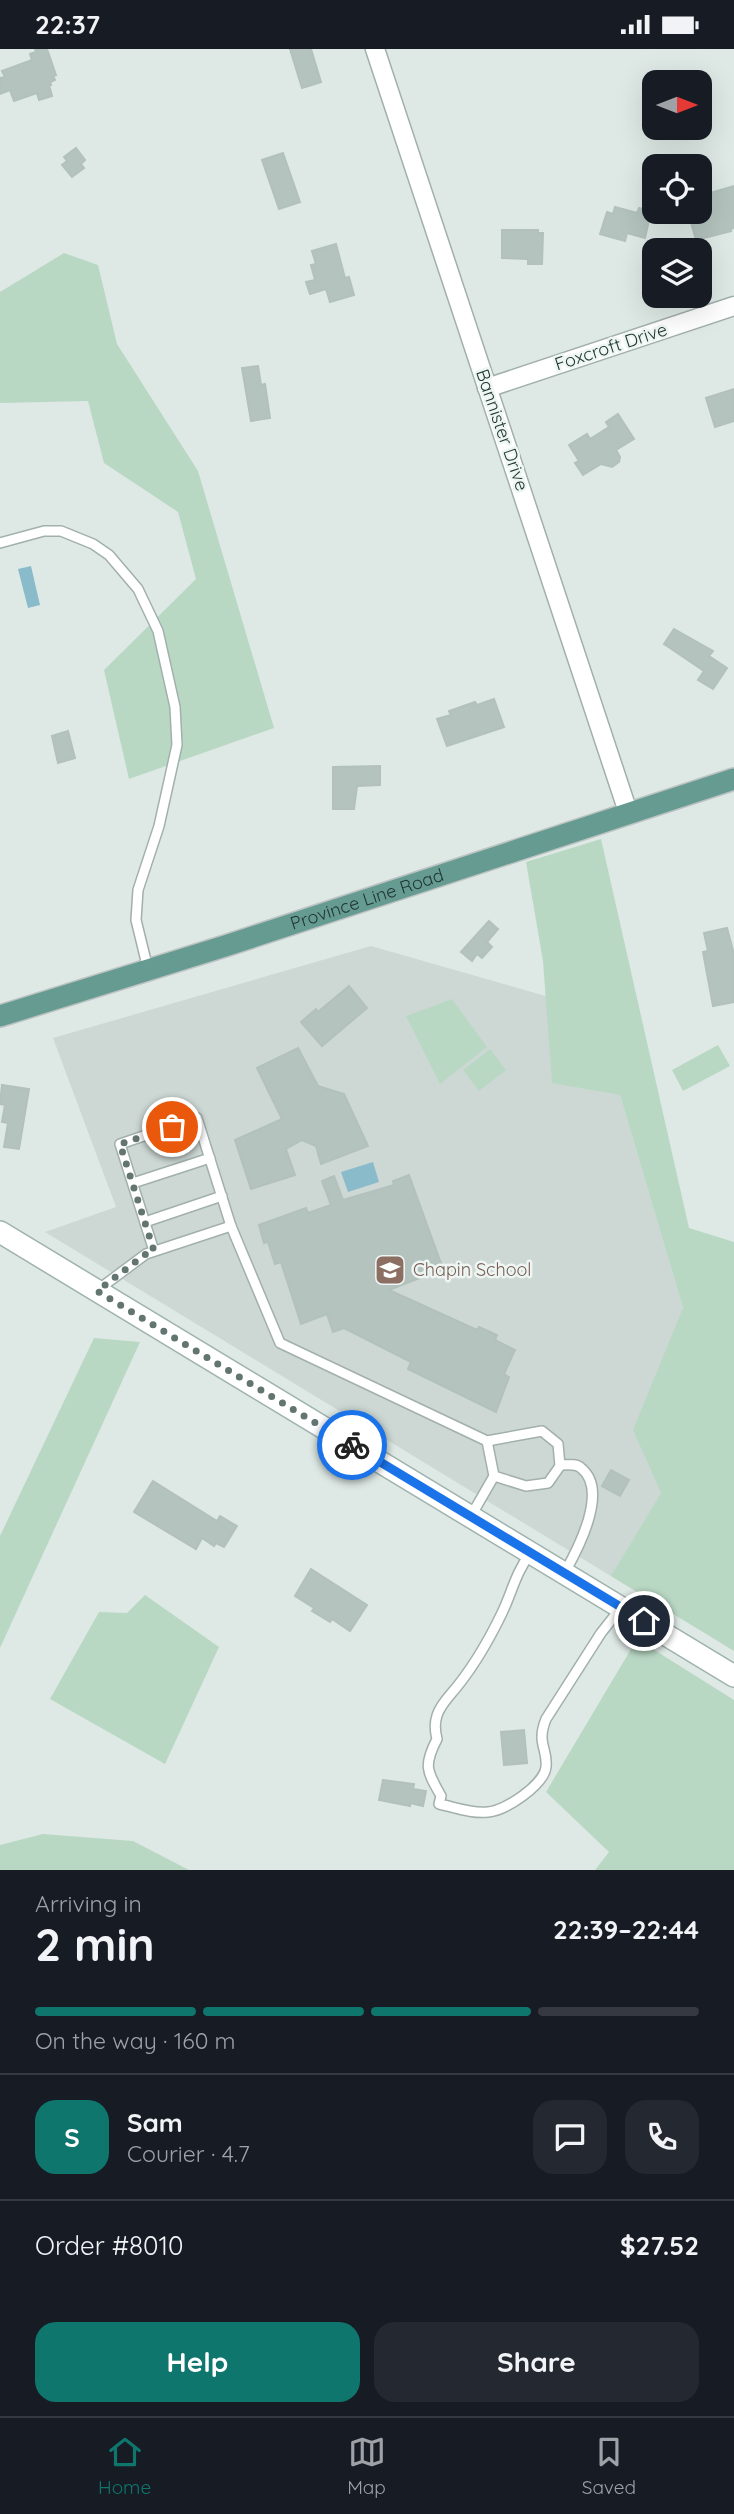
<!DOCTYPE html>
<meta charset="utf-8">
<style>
:root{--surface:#171b24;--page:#242831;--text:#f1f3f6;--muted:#9ea1a6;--line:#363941;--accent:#0f766e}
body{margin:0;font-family:Quicksand,sans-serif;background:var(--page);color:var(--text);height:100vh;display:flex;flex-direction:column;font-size:26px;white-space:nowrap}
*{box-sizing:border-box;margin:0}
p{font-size:23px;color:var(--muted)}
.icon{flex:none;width:38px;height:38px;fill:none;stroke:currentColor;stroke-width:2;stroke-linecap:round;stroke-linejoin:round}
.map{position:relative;height:1821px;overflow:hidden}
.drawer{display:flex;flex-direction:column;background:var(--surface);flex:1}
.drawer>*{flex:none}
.needle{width:46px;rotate:90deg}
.controls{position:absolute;left:642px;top:21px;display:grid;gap:14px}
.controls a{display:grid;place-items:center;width:70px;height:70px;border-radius:14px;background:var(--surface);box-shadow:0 7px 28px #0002;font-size:35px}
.pin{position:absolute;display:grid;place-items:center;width:60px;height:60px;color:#fff;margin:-30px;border:4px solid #fff;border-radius:50%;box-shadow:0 2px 7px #0007}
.courier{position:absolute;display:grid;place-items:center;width:70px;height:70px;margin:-35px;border:5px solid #1a73e8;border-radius:50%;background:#fff;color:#222;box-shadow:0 2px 9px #0007}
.summary em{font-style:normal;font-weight:700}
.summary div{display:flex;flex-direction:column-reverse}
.summary{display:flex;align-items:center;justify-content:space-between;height:119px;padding:0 35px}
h1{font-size:46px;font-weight:700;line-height:52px}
.bar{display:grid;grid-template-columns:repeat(4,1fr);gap:10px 7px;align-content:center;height:84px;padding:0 35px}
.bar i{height:9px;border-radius:5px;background:var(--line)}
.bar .selected{background:var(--accent)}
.bar p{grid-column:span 4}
.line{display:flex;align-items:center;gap:18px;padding:0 35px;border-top:2px solid var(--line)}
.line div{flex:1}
.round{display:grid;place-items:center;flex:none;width:74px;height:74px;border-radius:21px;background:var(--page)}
.button{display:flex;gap:14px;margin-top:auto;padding:14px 35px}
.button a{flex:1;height:80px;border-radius:21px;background:var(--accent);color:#fff;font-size:28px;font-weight:700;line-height:80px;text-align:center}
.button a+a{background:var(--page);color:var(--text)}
.status{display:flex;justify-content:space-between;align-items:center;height:49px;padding:0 35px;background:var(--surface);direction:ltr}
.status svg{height:19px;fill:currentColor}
.tabs{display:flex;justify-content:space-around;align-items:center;height:98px;border-top:2px solid var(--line);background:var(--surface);font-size:19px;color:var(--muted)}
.tabs a{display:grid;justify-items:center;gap:4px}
.tabs .selected{color:var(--accent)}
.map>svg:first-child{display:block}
</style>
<div class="status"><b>22:37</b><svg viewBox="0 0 49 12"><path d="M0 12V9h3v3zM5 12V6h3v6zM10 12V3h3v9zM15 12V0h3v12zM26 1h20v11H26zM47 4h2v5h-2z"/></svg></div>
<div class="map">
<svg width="734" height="1821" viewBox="0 0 734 1821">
<rect width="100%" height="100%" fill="#dee9e5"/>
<polygon fill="#cdd8d4" points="371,897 595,961 734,1432 675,1566 45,1183 116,1158 53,989"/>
<g fill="#b9d8c4">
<polygon points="64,204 98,216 117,295 198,422 274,679 129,730 104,621 196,530 178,463 104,414 88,352 0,354 0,243"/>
<polygon points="601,790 689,1179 734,1193 734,1602 611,1527 661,1444 633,1381 683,1259 620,1046 552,1034 543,912 526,813"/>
<polygon points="452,950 487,998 440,1035 406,967"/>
<polygon points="718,996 730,1017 683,1042 672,1021"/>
<polygon points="490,1000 506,1021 479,1042 463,1021"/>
<polygon points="94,1289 140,1293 0,1599 0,1487"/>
<polygon points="145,1546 219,1598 165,1715 50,1650 99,1563 127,1564"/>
<polygon points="637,1590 734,1651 734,1821 595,1821 609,1803 546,1743"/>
<polygon points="43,1785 133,1792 189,1821 0,1821 0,1796"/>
</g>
<g fill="#8abbca">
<polygon points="31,517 40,556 28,559 18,520"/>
<polygon points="373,1113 379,1133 348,1143 341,1123"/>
</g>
<g fill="#b4c3be" stroke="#b2c1bc" stroke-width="2">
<polygon points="35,0 47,0 56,26 53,27 55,31 50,33 51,36 49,36 52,47 39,51 37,44 14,52 10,41 0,45 0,29 5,28 2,22 32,11 30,5 36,3"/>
<polygon points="290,0 311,0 321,33 302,39"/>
<polygon points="76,99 85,111 81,115 84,119 72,128 62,116 67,112 64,108"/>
<polygon points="283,104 300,153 279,160 262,111"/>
<polygon points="734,137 734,179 730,180 731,182 696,191 688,163 700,163 700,147"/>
<polygon points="615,158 637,164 639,159 651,162 645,189 627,184 625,192 600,185 607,163 613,165"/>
<polygon points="502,181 538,181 538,184 543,184 542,215 528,215 528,210 502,209"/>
<polygon points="336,195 345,229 349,228 354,246 330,253 326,240 310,245 306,233 315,231 311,216 316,215 312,202"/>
<polygon points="258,317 261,336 265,335 270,369 251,372 242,319"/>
<polygon points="734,340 734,372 715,378 706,349"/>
<polygon points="618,365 634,390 616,401 620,408 619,413 612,418 601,415 583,426 575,414 579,412 569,396 587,385 590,390 609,378 606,373"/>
<polygon points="674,580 713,602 709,607 727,619 713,640 698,631 704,622 664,595"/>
<polygon points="494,650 504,678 447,697 437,670 451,666 449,662 475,653 477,656"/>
<polygon points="68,682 75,709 58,714 52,687"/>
<polygon points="380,717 380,736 357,737 354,760 333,760 333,718"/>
<polygon points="489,872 498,880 487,893 492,898 482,909 477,905 472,912 461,903"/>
<polygon points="727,879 734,905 734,953 713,957 703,903 708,902 704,884"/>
<polygon points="349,937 367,959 322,997 301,973 316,960 318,963"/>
<polygon points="298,999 318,1037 344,1045 368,1097 321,1115 316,1097 302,1091 286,1100 295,1126 251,1140 235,1091 282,1070 257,1019"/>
<polygon points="2,1036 29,1040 19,1100 4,1098 8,1074 2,1073 5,1056 0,1055"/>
<polygon points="409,1126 443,1220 389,1241 477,1281 479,1278 497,1286 495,1291 515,1301 504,1325 509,1328 496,1363 408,1320 411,1313 344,1279 333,1283 327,1265 301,1275 281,1213 275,1215 268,1193 264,1194 259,1176 306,1159 308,1164 331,1156 322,1132 334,1127 343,1151 394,1136 393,1132"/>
<polygon points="611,1421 629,1431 620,1447 602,1437"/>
<polygon points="153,1432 217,1472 220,1467 237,1477 224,1498 216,1494 214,1497 202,1489 196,1500 134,1463"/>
<polygon points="311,1520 367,1556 350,1582 332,1570 330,1573 312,1562 314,1559 295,1547"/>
<polygon points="524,1681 527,1714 504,1716 501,1683"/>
<polygon points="383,1731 414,1735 413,1740 426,1742 423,1757 410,1754 410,1757 379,1751"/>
</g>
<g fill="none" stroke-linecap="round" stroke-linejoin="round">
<g stroke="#a2b0ac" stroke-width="12">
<g id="service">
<polyline points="0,494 44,482 61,482 93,495 109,506 138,540 158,582 175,658 177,696 159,777 138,841 136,871 148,920"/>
<polyline points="133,1134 210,1109"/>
<polyline points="145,1173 222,1147"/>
<polyline points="154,1202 120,1095 197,1069 231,1177 280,1294 487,1392 542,1382 558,1395 560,1417 548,1434 526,1437 494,1427"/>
<polyline points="99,1240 146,1205 231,1177"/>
<path d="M560,1416C567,1416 576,1414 581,1419C609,1441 578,1500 565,1523"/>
<polyline points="471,1467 494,1427 487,1392"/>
<path d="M530,1505C516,1523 512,1543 502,1564C488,1593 472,1621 450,1646C438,1660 432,1671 437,1690C423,1717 427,1722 441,1747L439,1755C454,1758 472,1765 488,1763C505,1762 544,1736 546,1718C548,1699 536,1695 546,1670L601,1584L620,1560"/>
</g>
</g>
<g stroke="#a2b0ac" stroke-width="21">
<g id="minor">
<polyline points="375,0 628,763"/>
<polyline points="487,339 734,257"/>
</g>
</g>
<g stroke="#9fb3ae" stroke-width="24">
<polyline id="secondary" points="0,1183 734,1627"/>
</g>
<g stroke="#bcc3c2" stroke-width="24">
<g id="primary">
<path id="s1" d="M0,967L225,897L734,730"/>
</g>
</g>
<use href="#service" stroke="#fff" stroke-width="9"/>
<use href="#minor" stroke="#fff" stroke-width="18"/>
<use href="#secondary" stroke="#fff" stroke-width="21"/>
<use href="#primary" stroke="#669b92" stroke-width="21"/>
</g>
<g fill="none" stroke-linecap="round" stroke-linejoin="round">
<polyline stroke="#637571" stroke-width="7" stroke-dasharray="0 12.6" points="172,1078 120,1095 154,1202 146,1205 97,1242 352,1396"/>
<polyline stroke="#1a73e8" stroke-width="9" points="352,1396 644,1572"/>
</g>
<defs>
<g id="school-square" transform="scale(1.575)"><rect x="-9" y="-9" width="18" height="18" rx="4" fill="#8d6e63" stroke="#eef6f3"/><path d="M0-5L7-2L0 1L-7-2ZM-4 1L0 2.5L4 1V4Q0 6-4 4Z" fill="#fff"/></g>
</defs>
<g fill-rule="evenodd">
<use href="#school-square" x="390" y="1221"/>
</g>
<g text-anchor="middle" stroke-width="5" stroke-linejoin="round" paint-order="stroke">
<g font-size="18" fill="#213733" stroke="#eef6f3">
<text transform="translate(611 298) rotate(-18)" y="6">Foxcroft Drive</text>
<text transform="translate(502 381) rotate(71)" y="6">Bannister Drive</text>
<text dy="6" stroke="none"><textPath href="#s1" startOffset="385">Province Line Road</textPath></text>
</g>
<g font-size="18" fill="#785e54" stroke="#eef6f3" text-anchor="start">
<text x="413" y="1227">Chapin School</text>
</g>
</g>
</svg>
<div class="controls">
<a><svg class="needle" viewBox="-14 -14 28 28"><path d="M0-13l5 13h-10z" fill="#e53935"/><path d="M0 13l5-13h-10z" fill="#9ea1a6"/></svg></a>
<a><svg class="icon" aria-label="locate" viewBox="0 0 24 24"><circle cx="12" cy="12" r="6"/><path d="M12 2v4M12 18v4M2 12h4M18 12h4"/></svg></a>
<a><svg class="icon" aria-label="layers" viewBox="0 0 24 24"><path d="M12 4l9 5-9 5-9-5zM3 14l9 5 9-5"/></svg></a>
</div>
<div class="pin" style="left:172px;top:1078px;background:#ea580c"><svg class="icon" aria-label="bag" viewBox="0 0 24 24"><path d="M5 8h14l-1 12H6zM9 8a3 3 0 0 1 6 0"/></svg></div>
<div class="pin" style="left:644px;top:1572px;background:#1f2937"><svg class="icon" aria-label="home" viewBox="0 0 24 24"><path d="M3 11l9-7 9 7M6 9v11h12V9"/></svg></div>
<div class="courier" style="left:352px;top:1396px"><svg class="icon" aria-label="bike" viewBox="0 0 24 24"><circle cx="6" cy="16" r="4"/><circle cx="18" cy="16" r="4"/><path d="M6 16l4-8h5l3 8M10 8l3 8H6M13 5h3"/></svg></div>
</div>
<section class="drawer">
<div class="summary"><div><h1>2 min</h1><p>Arriving in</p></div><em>22:39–22:44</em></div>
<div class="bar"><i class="selected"></i><i class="selected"></i><i class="selected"></i><i></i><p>On the way · 160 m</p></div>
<div class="line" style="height:126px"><b class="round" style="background:var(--accent);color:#fff">S</b><div><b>Sam</b><p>Courier · 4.7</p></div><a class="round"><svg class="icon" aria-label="chat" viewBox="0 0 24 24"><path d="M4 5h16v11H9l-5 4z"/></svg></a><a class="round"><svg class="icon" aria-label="phone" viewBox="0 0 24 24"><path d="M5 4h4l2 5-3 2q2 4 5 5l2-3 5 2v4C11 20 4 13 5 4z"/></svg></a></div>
<div class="line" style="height:91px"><div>Order #8010</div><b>$27.52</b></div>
<div class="button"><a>Help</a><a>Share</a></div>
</section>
<nav class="tabs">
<a class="selected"><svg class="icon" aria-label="home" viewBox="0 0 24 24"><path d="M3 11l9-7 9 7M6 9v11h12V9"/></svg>Home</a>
<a><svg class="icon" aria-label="map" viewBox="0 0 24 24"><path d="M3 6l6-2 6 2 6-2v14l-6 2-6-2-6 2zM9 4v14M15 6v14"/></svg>Map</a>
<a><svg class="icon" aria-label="saved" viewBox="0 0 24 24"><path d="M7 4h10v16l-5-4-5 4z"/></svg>Saved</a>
</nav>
